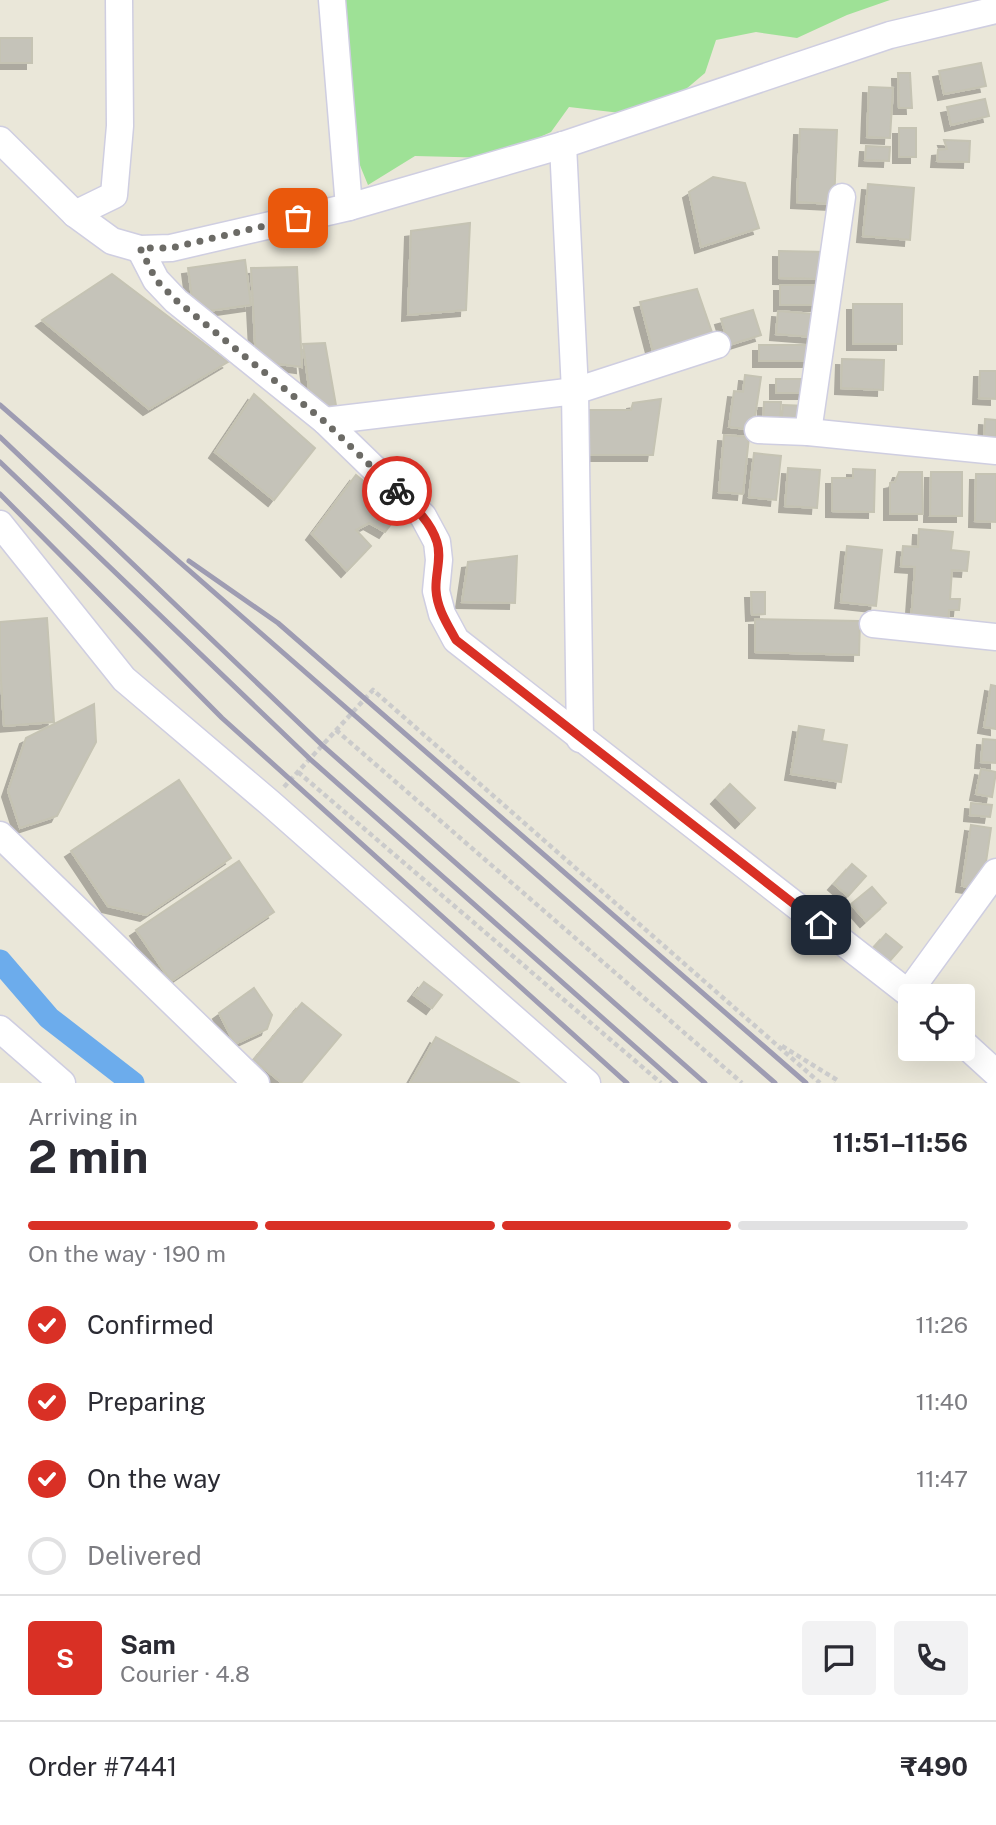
<!DOCTYPE html>
<meta charset="utf-8">
<style>
:root{--surface:#fff;--page:#f2f2f3;--text:#2b2b33;--muted:#7c7c81;--line:#e1e1e2;--accent:#d93025}
body{margin:0;font-family:"Public Sans",sans-serif;background:var(--page);color:var(--text);height:100vh;display:flex;flex-direction:column;font-size:26px;white-space:nowrap}
*{box-sizing:border-box;margin:0}
p{font-size:23px;color:var(--muted)}
.icon{flex:none;width:38px;height:38px;fill:none;stroke:currentColor;stroke-width:2;stroke-linecap:round;stroke-linejoin:round}
.map{position:relative;height:1083px;overflow:hidden}
.side{display:flex;flex-direction:column;background:var(--surface);flex:1}
.side>*{flex:none}
.tools{position:absolute;left:898px;top:984px;display:grid;gap:14px}
.tools a{display:grid;place-items:center;width:77px;height:77px;border-radius:7px;background:var(--surface);box-shadow:0 7px 28px #0002;font-size:35px}
.pin{position:absolute;display:grid;place-items:center;width:60px;height:60px;color:#fff;margin:-30px;border-radius:14px;box-shadow:0 4px 10px #0006}
.courier{position:absolute;display:grid;place-items:center;width:70px;height:70px;margin:-35px;border:5px solid #d93025;border-radius:50%;background:#fff;color:#222;box-shadow:0 2px 9px #0007}
.overview em{font-style:normal;font-weight:700}
.overview div{display:flex;flex-direction:column-reverse}
.overview{display:flex;align-items:center;justify-content:space-between;height:119px;padding:0 28px}
h1{font-size:46px;font-weight:700;line-height:52px}
.bar{display:grid;grid-template-columns:repeat(4,1fr);gap:10px 7px;align-content:center;height:84px;padding:0 28px}
.bar i{height:9px;border-radius:5px;background:var(--line)}
.bar .selected{background:var(--accent)}
.bar p{grid-column:span 4}
.line{display:flex;align-items:center;gap:18px;padding:0 28px;border-top:2px solid var(--line)}
.line div{flex:1}
.round{display:grid;place-items:center;flex:none;width:74px;height:74px;border-radius:7px;background:var(--page)}
ol{padding:0 28px;list-style:none}
li{display:flex;align-items:center;gap:21px;height:77px}
li p{margin-inline-start:auto}
li .icon{padding:7px;border-radius:50%;background:var(--accent);color:#fff;stroke-width:4}
li:last-child{color:var(--muted)}
li i{width:38px;height:38px;border:4px solid var(--line);border-radius:50%}
.map>svg:first-child{display:block}
</style>
<div class="map">
<svg width="996" height="1083" viewBox="0 0 996 1083">
<defs>
<filter id="shadow"><feDropShadow dx="-6" dy="6" stdDeviation="0" flood-color="#0004"/></filter>
</defs>
<rect width="100%" height="100%" fill="#eae7d9"/>
<polygon fill="#9ee196" points="339,0 890,0 847,15 797,38 756,32 716,40 705,73 666,106 629,114 569,107 551,132 494,158 415,156 368,185 359,163"/>
<g fill="none" stroke-linecap="round" stroke-linejoin="round">
<polyline stroke="#6cacec" stroke-width="23" points="0,961 49,1018 133,1083"/>
</g>
<g fill="#c5c3b9" stroke="#c5c3b3" stroke-width="2" filter="url(#shadow)">
<rect x="0" y="38" width="32" height="25"/>
<polygon points="981,63 986,86 944,94 939,71"/>
<polygon points="898,73 910,73 912,108 899,108"/>
<polygon points="869,87 893,88 890,138 867,137"/>
<polygon points="985,99 989,116 951,125 947,107"/>
<rect x="899" y="128" width="17" height="29"/>
<polygon points="800,129 837,130 834,204 797,202"/>
<polygon points="944,140 970,141 969,162 937,161 938,150 947,149"/>
<polygon points="866,146 890,147 889,161 865,160"/>
<polygon points="713,177 745,183 759,228 701,247 689,192"/>
<polygon points="868,184 914,188 910,240 863,236"/>
<polygon points="470,223 466,310 408,315 411,231"/>
<polygon points="779,251 828,252 827,279 779,278"/>
<polygon points="245,260 251,305 194,313 188,268"/>
<polygon points="297,267 302,367 256,361 251,268"/>
<polygon points="112,274 228,362 149,409 42,320"/>
<rect x="780" y="285" width="41" height="20"/>
<polygon points="697,289 714,338 654,355 640,302"/>
<rect x="853" y="304" width="49" height="40"/>
<polygon points="753,310 761,335 729,345 721,319"/>
<polygon points="778,311 814,314 812,337 776,334"/>
<polygon points="325,343 337,411 311,403 303,344"/>
<polygon points="759,345 813,345 814,361 759,361"/>
<polygon points="842,359 884,360 883,390 841,388"/>
<polygon points="980,371 996,371 996,399 979,398"/>
<polygon points="745,375 761,377 753,430 729,427 734,391 743,392"/>
<rect x="776" y="379" width="31" height="14"/>
<polygon points="254,394 315,448 274,500 215,452"/>
<polygon points="661,399 653,455 589,455 588,410 631,410 633,403"/>
<polygon points="764,402 781,402 780,424 763,424"/>
<polygon points="783,405 807,406 806,427 781,426"/>
<polygon points="985,419 996,420 996,441 984,440"/>
<polygon points="724,435 749,437 743,494 719,492"/>
<polygon points="754,453 781,456 776,500 749,497"/>
<polygon points="788,468 820,470 817,508 785,506"/>
<polygon points="853,469 875,470 874,512 832,511 832,478 853,478"/>
<polygon points="899,472 922,472 923,514 890,514 890,483 895,482"/>
<polygon points="931,472 962,472 962,516 930,516"/>
<polygon points="976,474 996,474 996,522 975,521"/>
<polygon points="356,475 401,511 385,532 369,523 356,530 371,546 347,571 312,534"/>
<polygon points="919,529 953,532 951,550 969,552 967,571 952,570 950,599 960,599 959,610 949,610 948,623 911,621 915,567 901,566 903,546 918,547"/>
<polygon points="847,546 882,550 876,606 841,602"/>
<polygon points="517,556 515,603 462,602 468,562"/>
<polygon points="751,592 765,592 765,614 752,615"/>
<polygon points="47,618 54,722 4,726 0,664 0,622"/>
<polygon points="755,619 860,621 859,655 755,652"/>
<polygon points="991,685 996,686 996,729 984,727"/>
<polygon points="94,704 96,742 57,816 20,828 8,791 26,738"/>
<polygon points="799,726 824,730 822,741 847,745 841,782 791,774"/>
<polygon points="983,739 996,740 996,763 981,762"/>
<polygon points="981,769 996,772 992,797 976,794"/>
<polygon points="179,780 231,858 146,915 108,906 71,851"/>
<polygon points="730,784 755,808 741,822 717,798"/>
<polygon points="971,803 992,805 990,817 970,815"/>
<polygon points="971,825 991,828 982,889 962,886"/>
<polygon points="239,861 274,912 171,981 136,930"/>
<polygon points="852,864 866,876 848,896 834,884"/>
<polygon points="872,887 886,903 866,921 851,904"/>
<polygon points="886,934 902,947 887,964 871,951"/>
<polygon points="424,982 442,995 432,1008 414,995"/>
<polygon points="254,988 272,1015 267,1029 235,1044 219,1013"/>
<polygon points="302,1003 341,1035 301,1083 282,1083 254,1060"/>
<polygon points="436,1037 517,1082 410,1083"/>
</g>
<g fill="none" stroke-linecap="round" stroke-linejoin="round">
<g stroke="#cfcee1" stroke-width="29">
<g id="minor">
<polyline points="332,0 349,207"/>
<polyline points="0,140 75,214 112,241 140,249 171,248 349,207 563,145 890,35 996,10"/>
<polyline points="563,145 575,391 580,739"/>
<polyline points="75,214 114,195 120,126 119,0"/>
<polyline points="140,249 156,280 176,301 325,421 423,516 437,542 439,560 436,591 442,614 456,640 912,996"/>
<polyline points="325,421 575,391 717,345"/>
<polyline points="758,430 808,432 996,451"/>
<polyline points="808,432 842,197"/>
<polyline points="0,524 124,679 270,803 587,1083"/>
<polyline points="873,624 996,637"/>
<polyline points="0,835 256,1083"/>
<polyline points="908,993 996,872"/>
<polyline points="0,1029 62,1083"/>
<polyline points="962,1042 996,1073"/>
</g>
</g>
<g stroke="#cbcbcb" stroke-width="4.5" stroke-dasharray="5 3.5" stroke-linecap="butt">
<polyline points="336,730 742,1083"/>
<polyline points="298,772 661,1083"/>
<polyline points="284,787 373,690 820,1083"/>
<polyline points="782,1046 837,1080 835,1083"/>
</g>
<use href="#minor" stroke="#fff" stroke-width="26"/>
<g stroke="#9e9cb2" stroke-width="5">
<polyline points="0,405 775,1083"/>
<polyline points="0,437 322,745 705,1083"/>
<polyline points="0,462 310,759 676,1083"/>
<polyline points="0,494 222,718 627,1083"/>
<polyline points="189,561 278,623 806,1083"/>
</g>
</g>
<g fill="none" stroke-linecap="round" stroke-linejoin="round">
<polyline stroke="#6c6b66" stroke-width="7" stroke-dasharray="0 12.6" points="298,218 171,248 140,248 156,280 177,301 324,421 397,491"/>
<path stroke="#d93025" stroke-width="9" d="M397,491C413,506 430,520 437,542C442,558 435,574 436,590C437,609 448,625 456,640L821,925"/>
</g>
</svg>
<div class="tools">
<a><svg class="icon" aria-label="locate" viewBox="0 0 24 24"><circle cx="12" cy="12" r="6"/><path d="M12 2v4M12 18v4M2 12h4M18 12h4"/></svg></a>
</div>
<div class="pin" style="left:298px;top:218px;background:#ea580c"><svg class="icon" aria-label="bag" viewBox="0 0 24 24"><path d="M5 8h14l-1 12H6zM9 8a3 3 0 0 1 6 0"/></svg></div>
<div class="pin" style="left:821px;top:925px;background:#1f2937"><svg class="icon" aria-label="home" viewBox="0 0 24 24"><path d="M3 11l9-7 9 7M6 9v11h12V9"/></svg></div>
<div class="courier" style="left:397px;top:491px"><svg class="icon" aria-label="bike" viewBox="0 0 24 24"><circle cx="6" cy="16" r="4"/><circle cx="18" cy="16" r="4"/><path d="M6 16l4-8h5l3 8M10 8l3 8H6M13 5h3"/></svg></div>
</div>
<section class="side">
<div class="overview"><div><h1>2 min</h1><p>Arriving in</p></div><em>11:51–11:56</em></div>
<div class="bar"><i class="selected"></i><i class="selected"></i><i class="selected"></i><i></i><p>On the way · 190 m</p></div>
<ol>
<li><svg class="icon" aria-label="check" viewBox="0 0 24 24"><path d="M5 12l5 5 9-10"/></svg>Confirmed<p>11:26</p></li>
<li><svg class="icon" aria-label="check" viewBox="0 0 24 24"><path d="M5 12l5 5 9-10"/></svg>Preparing<p>11:40</p></li>
<li><svg class="icon" aria-label="check" viewBox="0 0 24 24"><path d="M5 12l5 5 9-10"/></svg>On the way<p>11:47</p></li>
<li><i></i>Delivered</li>
</ol>
<div class="line" style="height:126px"><b class="round" style="background:var(--accent);color:#fff">S</b><div><b>Sam</b><p>Courier · 4.8</p></div><a class="round"><svg class="icon" aria-label="chat" viewBox="0 0 24 24"><path d="M4 5h16v11H9l-5 4z"/></svg></a><a class="round"><svg class="icon" aria-label="phone" viewBox="0 0 24 24"><path d="M5 4h4l2 5-3 2q2 4 5 5l2-3 5 2v4C11 20 4 13 5 4z"/></svg></a></div>
<div class="line" style="height:91px"><div>Order #7441</div><b>₹490</b></div>
</section>
